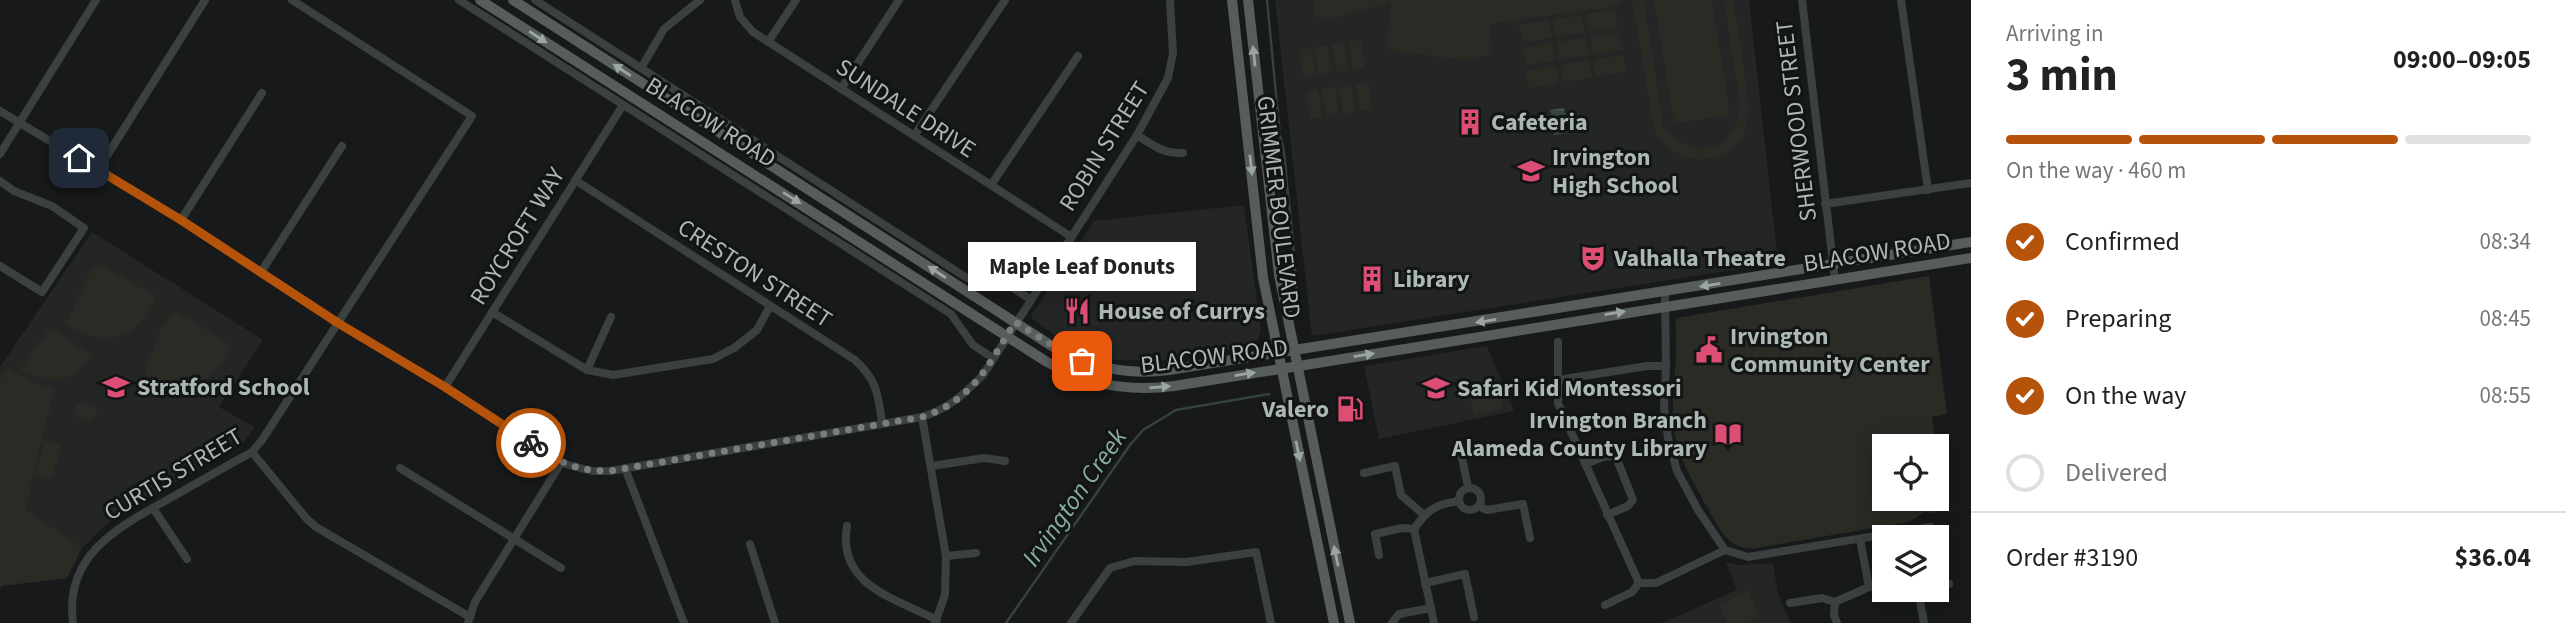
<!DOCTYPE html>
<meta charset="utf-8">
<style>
:root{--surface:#fff;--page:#f6f6f6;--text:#222;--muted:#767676;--line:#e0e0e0;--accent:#b45309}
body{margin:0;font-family:"Source Sans 3",sans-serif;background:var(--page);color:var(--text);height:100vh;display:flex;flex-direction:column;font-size:26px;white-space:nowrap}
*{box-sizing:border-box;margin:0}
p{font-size:23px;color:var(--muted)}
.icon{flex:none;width:38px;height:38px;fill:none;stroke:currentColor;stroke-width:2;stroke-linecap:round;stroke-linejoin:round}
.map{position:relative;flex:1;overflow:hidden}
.details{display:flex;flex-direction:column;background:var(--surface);width:595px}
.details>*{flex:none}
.controls{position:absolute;left:1872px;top:434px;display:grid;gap:14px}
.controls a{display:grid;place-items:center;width:77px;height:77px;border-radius:0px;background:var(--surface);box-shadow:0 4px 18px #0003;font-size:35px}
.pin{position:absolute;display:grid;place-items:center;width:60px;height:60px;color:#fff;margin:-30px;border-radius:14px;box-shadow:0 4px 10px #0006}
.courier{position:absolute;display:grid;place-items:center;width:70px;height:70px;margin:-35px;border:5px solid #b45309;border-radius:50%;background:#fff;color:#222;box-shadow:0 2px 9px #0007}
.bubble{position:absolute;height:49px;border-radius:0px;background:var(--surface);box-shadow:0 4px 18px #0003;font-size:23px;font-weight:700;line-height:49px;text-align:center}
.overview em{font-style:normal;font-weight:700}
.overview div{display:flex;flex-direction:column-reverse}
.overview{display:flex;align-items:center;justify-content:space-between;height:119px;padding:0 35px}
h1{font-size:46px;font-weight:700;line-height:52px}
.bar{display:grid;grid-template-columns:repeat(4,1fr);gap:10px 7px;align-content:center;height:84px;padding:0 35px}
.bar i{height:9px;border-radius:5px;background:var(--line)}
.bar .current{background:var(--accent)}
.bar p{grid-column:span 4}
.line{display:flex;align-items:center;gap:18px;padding:0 35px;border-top:2px solid var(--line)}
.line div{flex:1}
ol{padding:0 35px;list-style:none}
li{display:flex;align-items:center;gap:21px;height:77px}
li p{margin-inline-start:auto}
li .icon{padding:7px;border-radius:50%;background:var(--accent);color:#fff;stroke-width:4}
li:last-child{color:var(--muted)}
li i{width:38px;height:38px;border:4px solid var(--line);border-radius:50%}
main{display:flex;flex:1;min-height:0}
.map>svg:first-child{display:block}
</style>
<main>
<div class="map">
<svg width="1971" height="623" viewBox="0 0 1971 623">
<defs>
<pattern id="water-rules" width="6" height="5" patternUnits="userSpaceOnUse" patternTransform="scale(1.75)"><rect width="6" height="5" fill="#34433c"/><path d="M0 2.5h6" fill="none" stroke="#4f5c56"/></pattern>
</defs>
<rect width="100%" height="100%" fill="#18191a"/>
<g fill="#242626">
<polygon points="1275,0 1749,0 1778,263 1312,336"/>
<polygon points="1244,205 1261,331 1257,341 1250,347 1163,360 1117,360 1097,355 1070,345 1032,319 1032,314 1094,221"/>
<polygon points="92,232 263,340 219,407 255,427 243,443 120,516 103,527 82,548 24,509 0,500 0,367"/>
<polygon points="1487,346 1514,411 1379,439 1364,366"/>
<polygon points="1726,562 1739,565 1773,563 1778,594 1791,623 1662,623 1737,590"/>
</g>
<g fill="#2a2b24">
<polygon points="1312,0 1621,0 1617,6 1489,24 1493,54 1462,60 1390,50 1387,46 1391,2 1325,20 1316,17"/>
<path d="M1632,0H1644L1663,125L1675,140L1696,149L1717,146L1725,140L1737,124L1740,105L1724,0H1733C1737,21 1740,43 1743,64C1749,102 1760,152 1705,159C1684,161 1667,149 1655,133Z"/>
<polygon points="1654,0 1712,0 1730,115 1674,124"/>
<polygon points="1615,9 1618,27 1589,32 1586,14"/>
<polygon points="1582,15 1585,33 1555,37 1553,20"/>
<polygon points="1549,20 1552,38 1522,42 1519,25"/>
<polygon points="1619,32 1622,50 1593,54 1590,37"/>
<polygon points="1586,38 1589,55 1559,60 1557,42"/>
<polygon points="1361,40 1365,67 1353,69 1349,42"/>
<polygon points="1345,43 1349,70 1337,72 1332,45"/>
<polygon points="1552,43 1555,61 1526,65 1523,48"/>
<polygon points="1328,45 1332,72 1319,74 1315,47"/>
<polygon points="1311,48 1316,75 1303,77 1299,50"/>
<polygon points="1623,55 1626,72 1596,77 1594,59"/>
<polygon points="1589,60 1592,78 1563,82 1560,65"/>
<polygon points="1556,66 1558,83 1529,88 1526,71"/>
<polygon points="1368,82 1372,109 1360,111 1355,84"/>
<polygon points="1351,85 1356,112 1343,114 1339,87"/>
<polygon points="1335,87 1339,114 1327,116 1322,89"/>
<polygon points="1318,90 1322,117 1310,119 1306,92"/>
<path d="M100,265L156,296C137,340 106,349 66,324L93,266Z"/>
<path d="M1929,276L1947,414L1932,417L1936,446H1885V499H1937V456L1944,509L1935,513L1924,512L1909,522L1756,548C1731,550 1723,535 1712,516C1695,485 1675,455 1673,418C1672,388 1679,355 1675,323L1677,318Z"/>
<path d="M175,312L186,319L187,317L231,347C211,387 184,397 144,375L162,325L165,326L170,313Z"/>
<path d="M49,329H53L92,356C73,382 50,387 21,370Z"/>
<polygon points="6,369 10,369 38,386 39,384 55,388 25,509 82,548 67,578 2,586 0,589 0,381"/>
<polygon points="1499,384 1504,409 1474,414 1469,389"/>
<polygon points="81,403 95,407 97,410 95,418 91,421 77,417 75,413 77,405"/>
<polygon points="44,441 61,446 52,479 35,475"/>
<polygon points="1748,591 1759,617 1744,623 1727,623 1719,604"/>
</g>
<polygon fill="url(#water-rules)" points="1564,108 1568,133 1554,135 1550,110"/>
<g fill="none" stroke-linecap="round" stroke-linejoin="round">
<g stroke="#34433c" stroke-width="2.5">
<path d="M1267,0L1280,136C1286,152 1285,168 1287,185C1292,228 1296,272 1298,316"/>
<polyline points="1006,623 1130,445 1143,430 1176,410 1269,394"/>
</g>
<g stroke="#3b4040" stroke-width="8">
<polyline points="459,0 951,314 973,345 993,358"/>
<polyline points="535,0 967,278 1008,285 1030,299"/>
<polyline points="735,0 740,17 753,32 1070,236"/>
<polyline points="1802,0 1835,280"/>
<polyline points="1901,0 1928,190"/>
<polyline points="768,42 796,0"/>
<polyline points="641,68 664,29 700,0"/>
<polyline points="841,89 899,0"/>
<path d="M0,111L181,220L338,323L445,387L561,463L592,471H610L922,417C950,408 963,395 983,375L1137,135L1168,78L1173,53L1170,0"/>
<path d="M1137,135C1152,145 1164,154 1183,153"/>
<polyline points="914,136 1005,0"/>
<polyline points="0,154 96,0"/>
<polyline points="98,170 205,0"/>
<path d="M575,180L855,360C877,380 878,394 882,422"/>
<polyline points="0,181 14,191 52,206 84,228 42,292 0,266"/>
<polyline points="991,185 1078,56"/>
<polyline points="1825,204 1971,183"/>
<polyline points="181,220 262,93"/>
<polyline points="261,272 342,146"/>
<polyline points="1665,292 1666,366 1664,407 1668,438 1677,471 1698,510 1725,550 1748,557 1930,527"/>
<polyline points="492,312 587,370 613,375 713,359 734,348 757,330 770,306"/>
<polyline points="1558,342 1558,403 1639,583"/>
<polyline points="587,370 611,317"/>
<polyline points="1558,380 1647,366 1666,366"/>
<polyline points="445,387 623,105"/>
<polyline points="922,417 946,556 945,595 935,623"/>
<polyline points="252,452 306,518 316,527 470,617"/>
<polyline points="1585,464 1606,456 1616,457 1633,500 1628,506 1607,515"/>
<polyline points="932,466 984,458 1005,461"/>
<polyline points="400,468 561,568"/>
<polyline points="625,468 684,623"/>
<polyline points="1364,473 1395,466 1401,495 1424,515"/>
<polyline points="1468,487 1461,453 1494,448"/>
<circle cx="1470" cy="499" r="11"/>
<polyline points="1478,506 1487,510 1523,504 1530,538"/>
<polyline points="153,508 187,559"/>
<path d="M847,526C837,585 894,598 937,620"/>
<polyline points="1860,539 1869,587"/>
<polyline points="750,544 775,623"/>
<polyline points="1379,555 1375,534 1402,528 1414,529"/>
<polyline points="946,556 976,553"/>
<polyline points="1425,583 1465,574 1474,617"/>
<polyline points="1937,586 1949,584"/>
<polyline points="1918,590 1924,623"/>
<polyline points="1835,602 1834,615 1837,623"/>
<polyline points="1790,603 1822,598 1835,602 1869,587 1885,586"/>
<polyline points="1605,605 1632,592 1639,583 1656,583 1725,550"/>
<path d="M73,623C64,555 117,528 167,500C195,484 223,468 252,452L262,440L472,116L292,0"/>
<polyline points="468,623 475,602 561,463"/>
<polyline points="1071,623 1110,568 1134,561 1187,562 1256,552 1271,623"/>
<polyline points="1392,623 1399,614 1431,608"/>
<path d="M1434,623L1414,529C1427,510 1436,504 1459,501"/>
</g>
<g stroke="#565d5c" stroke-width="10">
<path d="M480,0L1047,362C1087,385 1129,392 1174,386L1971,258"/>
<path d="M513,0L1055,348C1091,369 1129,375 1169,370L1971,242"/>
<polyline points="1232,0 1263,278 1334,623"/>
<polyline points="1248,0 1279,275 1350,623"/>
</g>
</g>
<defs><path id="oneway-solid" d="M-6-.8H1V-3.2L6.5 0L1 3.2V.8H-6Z" transform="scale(1.75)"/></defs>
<g fill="#9ba6a3">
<use href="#oneway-solid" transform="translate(538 37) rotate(33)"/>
<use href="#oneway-solid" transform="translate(1254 56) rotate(-96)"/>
<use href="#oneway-solid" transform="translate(622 70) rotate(-147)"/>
<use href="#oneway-solid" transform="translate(1251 165) rotate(84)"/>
<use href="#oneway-solid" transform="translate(792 198) rotate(32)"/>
<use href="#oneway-solid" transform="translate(937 272) rotate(-147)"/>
<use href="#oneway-solid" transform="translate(1710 285) rotate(171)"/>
<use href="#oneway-solid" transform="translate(1615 313) rotate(-9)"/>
<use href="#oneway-solid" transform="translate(1486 321) rotate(171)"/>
<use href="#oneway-solid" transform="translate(1364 355) rotate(-9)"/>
<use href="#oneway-solid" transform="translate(1245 374) rotate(-9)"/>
<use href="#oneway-solid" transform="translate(1160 387) rotate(-5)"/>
<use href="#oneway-solid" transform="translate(1298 451) rotate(78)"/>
<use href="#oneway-solid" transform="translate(1336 556) rotate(-102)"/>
</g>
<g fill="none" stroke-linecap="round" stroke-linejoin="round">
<path stroke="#78807f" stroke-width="7" stroke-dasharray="0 12.6" d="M531,443C559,462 575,471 610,471L922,417C974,400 988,365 1015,322L1066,354L1082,361"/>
<polyline stroke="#b45309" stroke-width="9" points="79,158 181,220 338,323 445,387 531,443"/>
</g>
<defs>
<g id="building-bare" transform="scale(2.1)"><path d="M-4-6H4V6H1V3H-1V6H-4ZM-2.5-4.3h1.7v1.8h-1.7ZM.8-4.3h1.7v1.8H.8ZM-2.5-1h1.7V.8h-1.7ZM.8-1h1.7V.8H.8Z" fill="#dc4e74" stroke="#131515" stroke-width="2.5" paint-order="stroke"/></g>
<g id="school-bare" transform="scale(2.1)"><path d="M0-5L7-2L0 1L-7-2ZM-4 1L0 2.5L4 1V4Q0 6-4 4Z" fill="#dc4e74" stroke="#131515" stroke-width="2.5" paint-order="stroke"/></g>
<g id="theatre-bare" transform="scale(2.1)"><path d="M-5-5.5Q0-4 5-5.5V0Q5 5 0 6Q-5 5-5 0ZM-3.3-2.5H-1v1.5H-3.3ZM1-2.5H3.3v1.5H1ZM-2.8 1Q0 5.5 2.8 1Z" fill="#dc4e74" stroke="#131515" stroke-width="2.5" paint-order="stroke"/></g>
<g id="restaurant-bare" transform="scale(2.1)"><path d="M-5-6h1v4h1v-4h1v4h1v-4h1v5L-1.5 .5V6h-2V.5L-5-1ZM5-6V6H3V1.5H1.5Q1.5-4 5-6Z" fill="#dc4e74" stroke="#131515" stroke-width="2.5" paint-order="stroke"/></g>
<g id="civic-bare" transform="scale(2.1)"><path d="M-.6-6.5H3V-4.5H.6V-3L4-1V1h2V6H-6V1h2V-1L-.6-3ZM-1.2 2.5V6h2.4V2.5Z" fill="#dc4e74" stroke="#131515" stroke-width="2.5" paint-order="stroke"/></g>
<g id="fuel-bare" transform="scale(2.1)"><path d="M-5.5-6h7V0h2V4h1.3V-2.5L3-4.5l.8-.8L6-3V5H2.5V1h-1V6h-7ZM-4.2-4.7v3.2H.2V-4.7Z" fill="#dc4e74" stroke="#131515" stroke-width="2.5" paint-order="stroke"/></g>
<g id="library-bare" transform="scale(2.1)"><path d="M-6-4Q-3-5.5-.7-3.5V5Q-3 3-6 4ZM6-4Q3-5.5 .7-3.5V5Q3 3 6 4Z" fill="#dc4e74" stroke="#131515" stroke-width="2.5" paint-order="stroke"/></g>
</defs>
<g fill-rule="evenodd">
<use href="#building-bare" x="1470" y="122"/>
<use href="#school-bare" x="1531" y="171"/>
<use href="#theatre-bare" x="1593" y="258"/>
<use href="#building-bare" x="1372" y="279"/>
<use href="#restaurant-bare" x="1077" y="311"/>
<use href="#civic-bare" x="1709" y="350"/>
<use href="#school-bare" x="116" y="387"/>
<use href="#school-bare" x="1436" y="388"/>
<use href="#fuel-bare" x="1350" y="409"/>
<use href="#library-bare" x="1728" y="434"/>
</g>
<g text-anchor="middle" stroke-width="6" stroke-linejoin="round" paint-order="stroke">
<g font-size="24" fill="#acb8b5" stroke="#131515">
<text transform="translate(906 108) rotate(33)" y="8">SUNDALE DRIVE</text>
<text transform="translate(1796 121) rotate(-97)" y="8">SHERWOOD STREET</text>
<text transform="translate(711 122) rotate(32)" y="8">BLACOW ROAD</text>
<text transform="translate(1104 146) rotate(-58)" y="8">ROBIN STREET</text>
<text transform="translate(1279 207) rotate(83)" y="8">GRIMMER BOULEVARD</text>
<text transform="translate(517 236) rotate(-58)" y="8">ROYCROFT WAY</text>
<text transform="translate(1877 252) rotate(-9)" y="8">BLACOW ROAD</text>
<text transform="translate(755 273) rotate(33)" y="8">CRESTON STREET</text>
<text transform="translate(1214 356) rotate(-7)" y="8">BLACOW ROAD</text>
<text transform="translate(173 474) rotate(-31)" y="8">CURTIS STREET</text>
</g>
<g font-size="24" font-weight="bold" fill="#acb8b5" stroke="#131515" text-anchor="start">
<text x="1491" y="130">Cafeteria</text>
<text x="1552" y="165">Irvington<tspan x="1552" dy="28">High School</tspan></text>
<text x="1614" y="266">Valhalla Theatre</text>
<text x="1393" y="287">Library</text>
<text x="1098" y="319">House of Currys</text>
<text x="1730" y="344">Irvington<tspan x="1730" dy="28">Community Center</tspan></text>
<text x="137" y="395">Stratford School</text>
<text x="1457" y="396">Safari Kid Montessori</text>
<text x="1329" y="417" text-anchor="end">Valero</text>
<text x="1707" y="428" text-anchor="end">Irvington Branch<tspan x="1707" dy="28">Alameda County Library</tspan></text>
</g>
<g font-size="26" font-style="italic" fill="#87ae9c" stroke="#131515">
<text transform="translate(1074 497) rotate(-55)" y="9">Irvington Creek</text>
</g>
</g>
</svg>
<div class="controls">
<a><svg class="icon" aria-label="locate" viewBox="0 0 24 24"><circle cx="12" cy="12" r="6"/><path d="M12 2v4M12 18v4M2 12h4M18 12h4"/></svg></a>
<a><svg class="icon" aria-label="layers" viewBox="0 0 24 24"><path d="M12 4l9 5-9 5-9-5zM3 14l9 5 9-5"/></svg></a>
</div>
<div class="pin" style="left:1082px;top:361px;background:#ea580c"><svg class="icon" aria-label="bag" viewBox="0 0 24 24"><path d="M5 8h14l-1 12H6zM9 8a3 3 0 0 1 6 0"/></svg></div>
<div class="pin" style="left:79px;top:158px;background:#1f2937"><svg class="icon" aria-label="home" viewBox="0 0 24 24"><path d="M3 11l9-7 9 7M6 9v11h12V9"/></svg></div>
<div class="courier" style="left:531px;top:443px"><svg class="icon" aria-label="bike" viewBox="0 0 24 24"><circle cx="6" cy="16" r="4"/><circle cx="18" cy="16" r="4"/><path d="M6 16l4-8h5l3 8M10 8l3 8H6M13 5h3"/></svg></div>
<div class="bubble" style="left:968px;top:242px;width:228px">Maple Leaf Donuts</div>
</div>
<section class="details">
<div class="overview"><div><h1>3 min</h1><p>Arriving in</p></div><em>09:00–09:05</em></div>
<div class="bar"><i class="current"></i><i class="current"></i><i class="current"></i><i></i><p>On the way · 460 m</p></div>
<ol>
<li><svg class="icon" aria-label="check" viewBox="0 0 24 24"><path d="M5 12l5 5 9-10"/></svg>Confirmed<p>08:34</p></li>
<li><svg class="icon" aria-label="check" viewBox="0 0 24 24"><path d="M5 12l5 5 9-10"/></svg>Preparing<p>08:45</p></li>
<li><svg class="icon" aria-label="check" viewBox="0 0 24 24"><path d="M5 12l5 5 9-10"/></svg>On the way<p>08:55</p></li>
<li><i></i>Delivered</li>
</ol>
<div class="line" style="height:91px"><div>Order #3190</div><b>$36.04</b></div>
</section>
</main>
